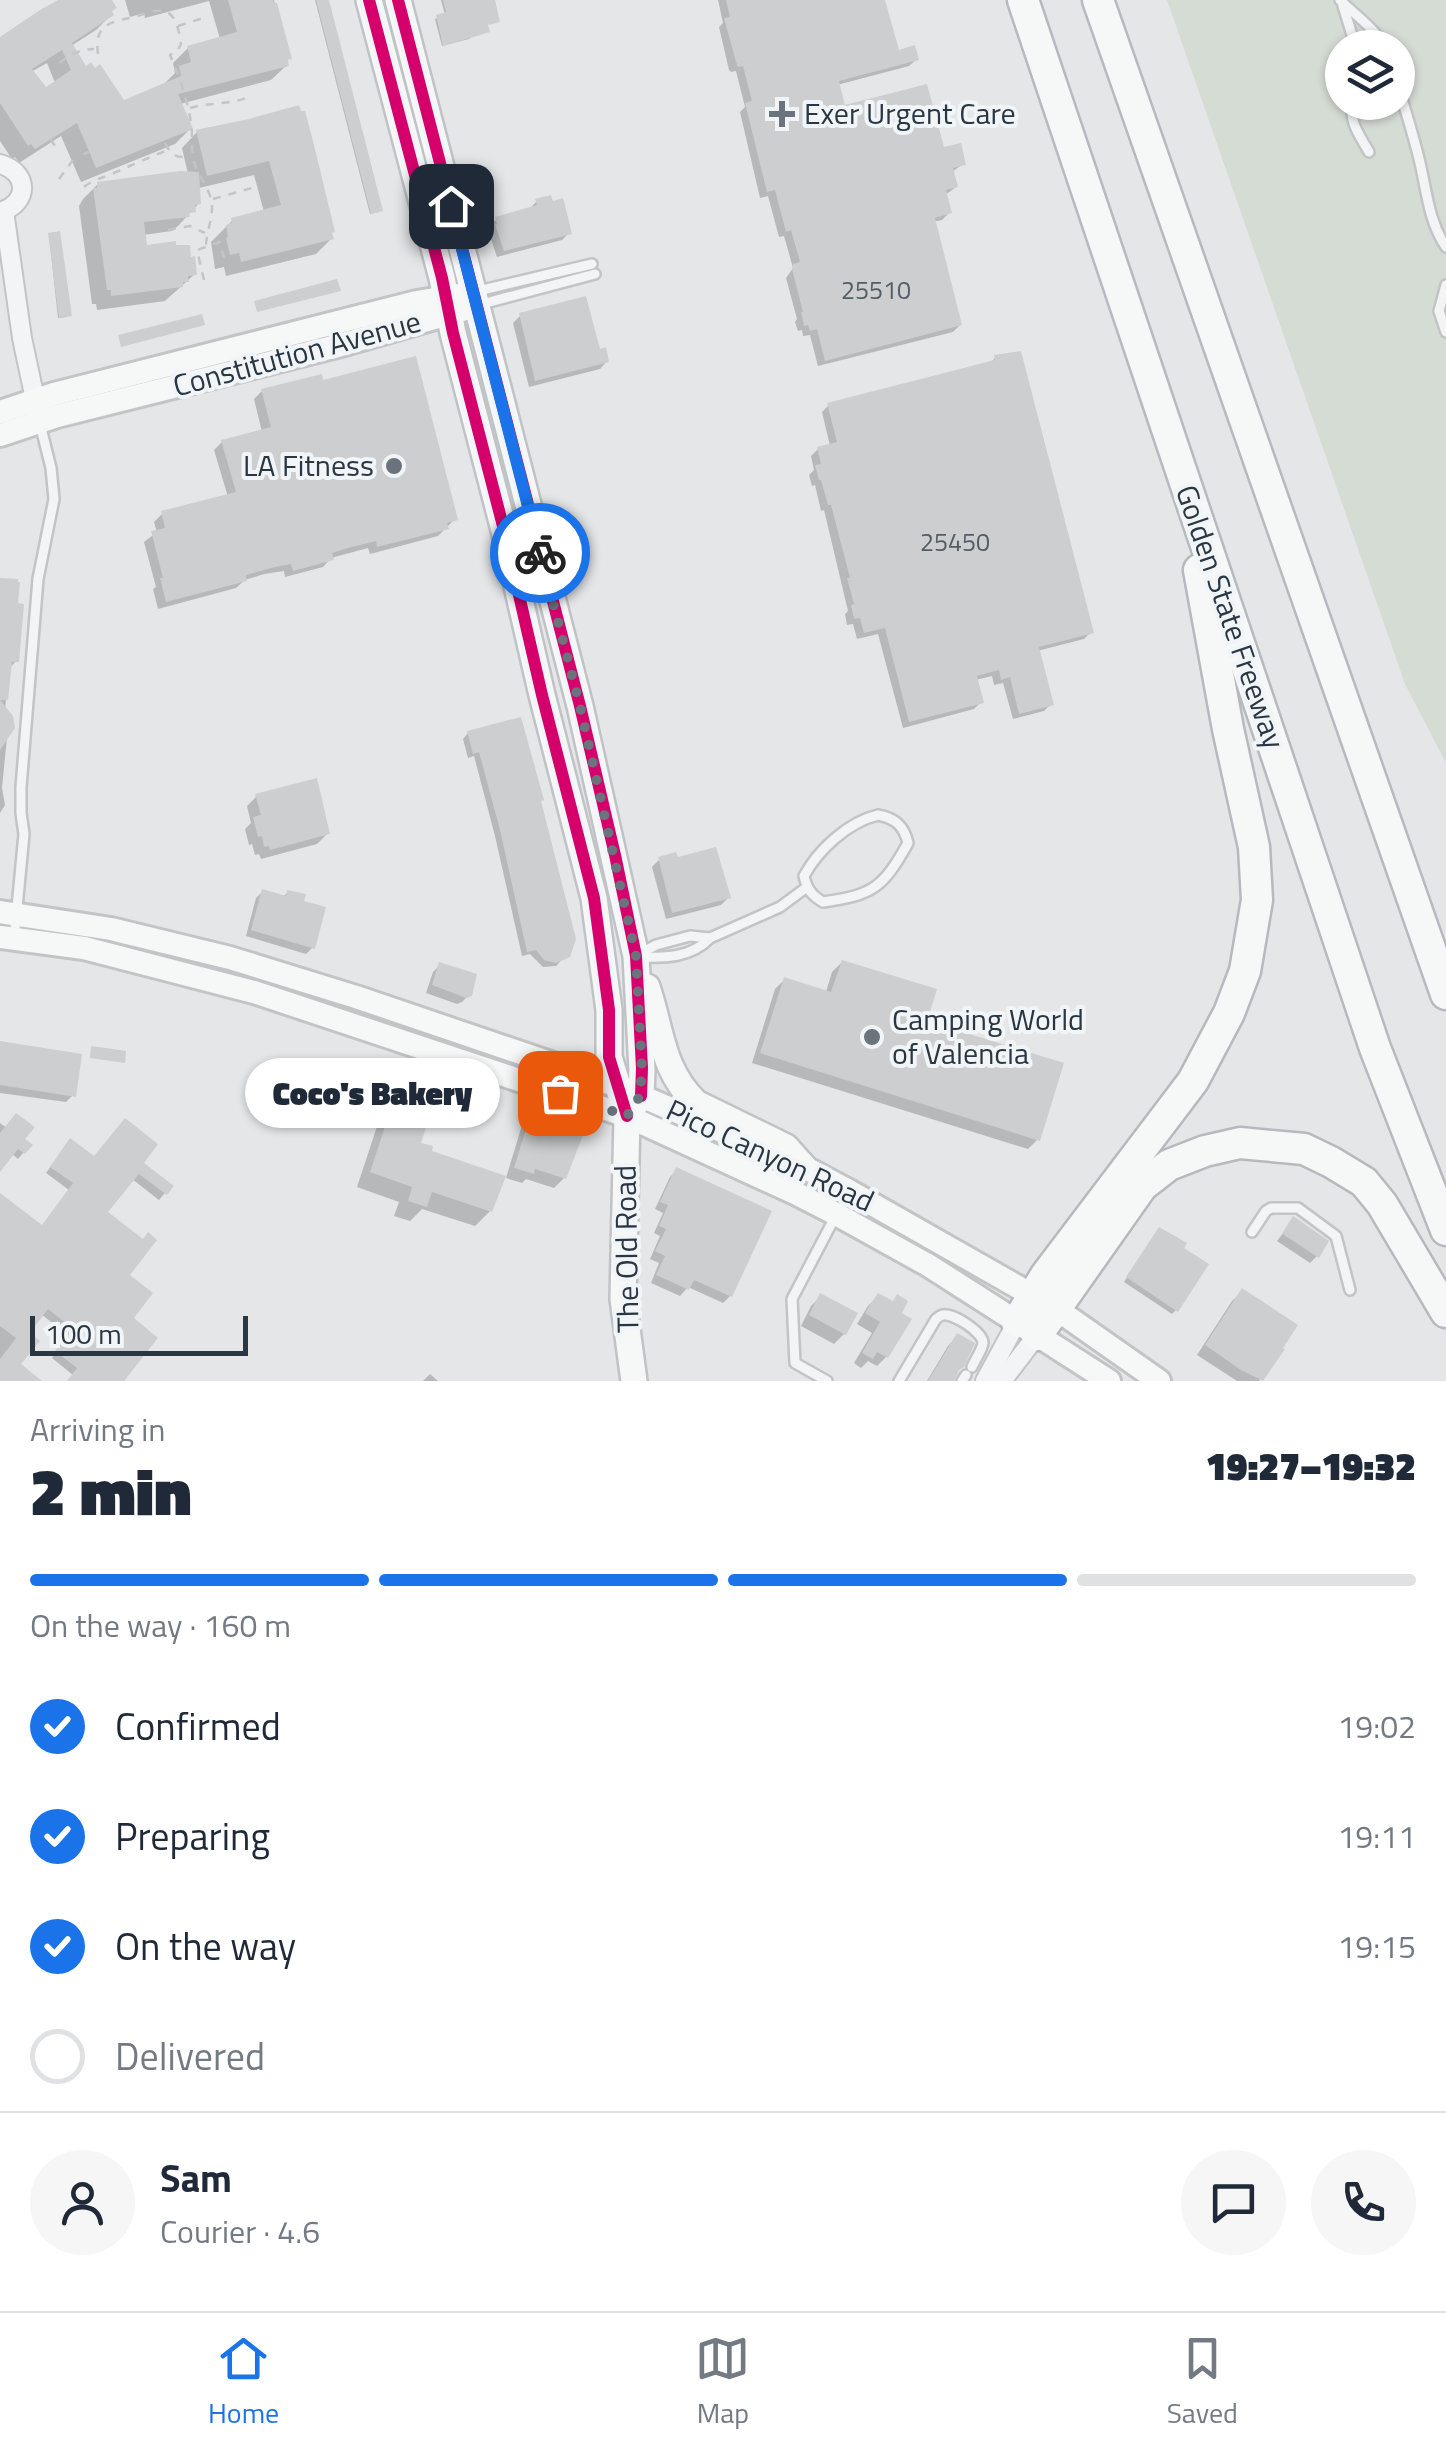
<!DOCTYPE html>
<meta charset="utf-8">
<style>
:root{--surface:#fff;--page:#f6f6f7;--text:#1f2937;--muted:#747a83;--line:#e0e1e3;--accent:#1a73e8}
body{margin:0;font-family:"Titillium Web",sans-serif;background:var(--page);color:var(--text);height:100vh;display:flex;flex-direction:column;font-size:38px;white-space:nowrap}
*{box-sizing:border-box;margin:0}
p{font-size:32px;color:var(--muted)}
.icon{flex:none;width:55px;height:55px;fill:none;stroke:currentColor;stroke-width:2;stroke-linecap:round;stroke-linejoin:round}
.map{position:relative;height:1381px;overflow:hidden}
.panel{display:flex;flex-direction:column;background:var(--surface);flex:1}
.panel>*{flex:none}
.buttons{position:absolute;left:1325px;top:30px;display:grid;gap:20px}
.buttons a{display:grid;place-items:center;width:90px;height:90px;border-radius:50%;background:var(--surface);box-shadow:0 2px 8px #0004;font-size:50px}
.scale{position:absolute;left:30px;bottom:25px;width:218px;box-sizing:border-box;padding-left:10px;border:5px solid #2a3642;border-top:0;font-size:28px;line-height:35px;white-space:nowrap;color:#2a3642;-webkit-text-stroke:8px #f1f5f7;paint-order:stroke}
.pin{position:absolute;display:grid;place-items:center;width:85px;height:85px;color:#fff;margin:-42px;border-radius:20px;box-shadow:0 5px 15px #0006}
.courier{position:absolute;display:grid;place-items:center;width:100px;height:100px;margin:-50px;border:8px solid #1a73e8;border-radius:50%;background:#fff;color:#222;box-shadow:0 2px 12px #0007}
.bubble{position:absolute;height:70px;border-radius:35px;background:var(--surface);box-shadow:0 2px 8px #0004;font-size:32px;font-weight:800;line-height:70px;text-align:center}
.overview em{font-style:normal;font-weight:800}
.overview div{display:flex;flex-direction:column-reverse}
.overview{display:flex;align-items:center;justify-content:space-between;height:170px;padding:0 30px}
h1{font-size:65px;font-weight:800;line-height:75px}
.bar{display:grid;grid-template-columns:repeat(4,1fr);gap:15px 10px;align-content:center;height:120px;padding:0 30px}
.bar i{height:12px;border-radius:8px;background:var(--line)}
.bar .selected{background:var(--accent)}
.bar p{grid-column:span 4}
.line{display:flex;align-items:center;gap:25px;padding:0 30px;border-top:2px solid var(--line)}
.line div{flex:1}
.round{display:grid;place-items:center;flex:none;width:105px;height:105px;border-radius:52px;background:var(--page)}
ol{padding:0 30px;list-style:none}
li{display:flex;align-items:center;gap:30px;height:110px}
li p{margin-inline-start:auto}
li .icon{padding:10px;border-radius:50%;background:var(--accent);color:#fff;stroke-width:4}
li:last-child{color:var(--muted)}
li i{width:55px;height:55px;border:5px solid var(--line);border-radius:50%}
.tabs{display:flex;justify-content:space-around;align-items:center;height:140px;border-top:2px solid var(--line);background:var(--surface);font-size:28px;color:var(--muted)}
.tabs a{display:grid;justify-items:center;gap:5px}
.tabs .selected{color:var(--accent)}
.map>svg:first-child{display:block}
</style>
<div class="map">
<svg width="1446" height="1381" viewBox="0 0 1446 1381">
<rect width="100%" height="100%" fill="#e4e6e8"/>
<path fill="#d5dcd4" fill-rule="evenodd" d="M1167,0H1446V763L1405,684ZM1342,48H1398V102H1342Z"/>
<g fill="#0003" fill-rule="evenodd">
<path d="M61,0H110L111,15L96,30L71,46L85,69L123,103L165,83L175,73L173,63L188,48L220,39L209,1L145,18L144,13L130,17L125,0H274L289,58L286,61L287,65L271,80L180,104L190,129L175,144L81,182L61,136L19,163L15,157L12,159L0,141V38ZM47,63L55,83L45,90L31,72Z"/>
<polygon points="315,0 326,0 379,212 370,214"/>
<polygon points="441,0 492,0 486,25 469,39 442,46 435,19 445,15"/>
<polygon points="718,0 883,0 897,53 917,59 909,66 837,85 843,108 942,150 963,164 952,172 956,187 945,195 949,213 942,220 933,222 960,325 953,332 818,366 810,335 803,336 802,330 798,331 795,322 797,319 786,278 793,268 784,236 779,237 768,196 760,198 740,112 745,107 736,71 731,72 729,70 719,27 723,23"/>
<polygon points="250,122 331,239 316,254 226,276 224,267 215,269 211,242 232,221 264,212 254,175 199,188 199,203 178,226 172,231 143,235 145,247 195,274 165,301 97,310 96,304 92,304 79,206 83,199 98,184 188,174 182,148 197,132"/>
<polygon points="537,201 569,233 562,240 497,257 489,233 489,226 497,219 530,208"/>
<polygon points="49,235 67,317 58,318"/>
<polygon points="520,316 598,352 607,361 600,369 529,387 513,323"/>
<polygon points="995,358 1091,632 1084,639 1037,651 1051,704 1044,711 1013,719 1003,683 994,685 992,676 975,680 981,702 974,709 903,728 878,634 857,639 853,624 847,625 845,614 848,611 824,510 821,511 815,485 812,486 809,475 814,470 811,456 818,449 830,446 822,412 829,405 989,364"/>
<polygon points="262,391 455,519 438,536 370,554 368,548 331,558 323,567 285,577 284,571 264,574 245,580 236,588 158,609 153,589 156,587 144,542 157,532 154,522 162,514 228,497 214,450 222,442 262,432 254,399"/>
<polygon points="0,580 16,661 9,669 5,710 7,737 2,788 5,805 0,813"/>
<polygon points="468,733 539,802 569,952 556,966 543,967 530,954 522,956 495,836 474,756 468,758 463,739"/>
<polygon points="257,796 327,834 317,844 261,859 259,854 255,855 252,844 249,845 245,829 251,823 247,806"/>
<polygon points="659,860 728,898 721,905 666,919 652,867"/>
<polygon points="262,892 283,897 288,892 312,948 306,954 246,936 256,898"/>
<polygon points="842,962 924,1023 1038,1139 1028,1149 752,1063 775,989 785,979 826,992 832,972"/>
<polygon points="440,965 469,995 462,1002 457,1004 426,993 433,972"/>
<polygon points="0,1043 73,1095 66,1102 0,1093"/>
<polygon points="403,1078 418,1144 490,1211 475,1226 422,1209 410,1221 394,1216 399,1202 357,1187 388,1093"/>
<polygon points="532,1115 564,1178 554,1188 526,1179 522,1183 506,1178 522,1125"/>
<polygon points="0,1123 22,1139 23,1153 18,1159 11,1153 0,1168"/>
<polygon points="65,1147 94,1159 141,1163 171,1186 159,1200 132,1179 105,1213 126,1276 130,1319 120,1381 69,1381 73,1375 52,1358 69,1336 41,1314 26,1334 7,1381 0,1381 0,1196 41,1228 69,1190 46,1173"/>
<polygon points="677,1170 730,1296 723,1303 688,1287 680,1296 651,1283 659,1263 650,1259 660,1236 654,1233 663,1213 655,1209 670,1177"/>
<polygon points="1294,1219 1317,1256 1310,1263 1277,1241"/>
<polygon points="1155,1234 1176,1310 1172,1314 1124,1282"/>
<polygon points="1242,1292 1282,1350 1259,1381 1237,1381 1197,1355 1232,1301"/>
<polygon points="821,1296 844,1334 834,1344 801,1326 811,1306"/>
<polygon points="878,1296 886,1357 877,1366 868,1361 861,1368 854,1363 872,1333 857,1324 868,1306"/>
<polygon points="957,1336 952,1381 927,1381 948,1346"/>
<polygon points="430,1374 438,1381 423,1381"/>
</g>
<g fill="#ccced0" fill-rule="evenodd">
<path d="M58,0H112L117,8L112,11L114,15L72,43L86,66L91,62L95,68L100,64L124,100L181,76L179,66L191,62L187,46L237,32L228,0H273L274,3H277L292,59L288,60L289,66L178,94L193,129L96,168L77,123L35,149L31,144L28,146L0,103V37L40,10ZM62,50L71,70L46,87L32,69Z"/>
<polygon points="316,0 329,0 383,211 371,214"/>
<polygon points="443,0 495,0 500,22 488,25 490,32 443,46 436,15 446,12"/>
<polygon points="726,0 885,0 899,50 915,45 919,60 839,81 845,105 927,84 944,147 961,143 966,165 953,168 958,187 946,190 952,213 935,218 962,325 825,361 817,329 810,331 808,325 804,326 801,312 803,312 792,269 793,264 800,262 791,230 786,232 775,190 767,192 745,103 752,101 743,66 738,67 736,62 724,18 730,17"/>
<polygon points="299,105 301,111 305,111 314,145 335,232 332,233 334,239 241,262 239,253 230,255 226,238 228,237 226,225 232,223 231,218 281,205 269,161 207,176 196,130 249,119"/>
<polygon points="180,171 199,172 201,204 195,205 196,212 189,213 190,217 144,222 147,245 176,241 176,245 190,245 191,257 195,256 197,275 188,276 189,282 183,282 183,287 111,296 111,290 107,290 93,188 97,188 97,182"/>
<polygon points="551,195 553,201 563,198 564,201 572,234 504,251 495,224 497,224 495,217 537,205 535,199"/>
<polygon points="60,231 72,316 59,318 48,233"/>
<polygon points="337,279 341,291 257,312 254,301"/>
<polygon points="586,296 600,349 606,347 609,362 535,381 519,313"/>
<polygon points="202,314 205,325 121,347 118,335"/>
<polygon points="1021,351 1094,633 1039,647 1054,705 1019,714 1010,677 1001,680 999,670 977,676 984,703 909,722 885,628 864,633 860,618 854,619 851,605 854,604 847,578 850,578 831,505 828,505 821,480 819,480 815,465 821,464 817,447 837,442 827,403 995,360 994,355"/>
<polygon points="416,356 458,520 447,523 449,529 377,547 376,541 348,548 332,553 334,560 293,571 291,564 275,567 246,575 247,581 166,602 160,578 163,578 151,531 165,528 161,511 236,492 221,440 271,427 261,389 322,374 323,380"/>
<polygon points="0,578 18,579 18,582 20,582 18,603 24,604 19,662 12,662 8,700 0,700 13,716 15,728 0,750"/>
<polygon points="521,717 544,800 541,801 576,939 570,957 556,963 544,960 536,950 527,952 500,830 479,752 473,754 467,731"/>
<polygon points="317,778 330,834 270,850 269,846 264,847 262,836 258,837 253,817 261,815 255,794"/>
<polygon points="716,847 731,898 672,913 658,857 676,852 678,857"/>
<polygon points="262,889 286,896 287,890 306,894 304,901 326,907 315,949 251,930"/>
<polygon points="842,960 937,989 927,1021 1064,1063 1040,1141 760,1053 784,977 831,992"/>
<polygon points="439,962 477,974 472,996 466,998 432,985"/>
<polygon points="0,1041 82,1054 76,1097 0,1085"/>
<polygon points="91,1046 126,1051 125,1063 90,1058"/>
<polygon points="402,1075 440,1085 421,1143 433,1146 432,1151 506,1176 492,1212 432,1192 427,1207 408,1201 412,1187 370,1172"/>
<polygon points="16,1113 35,1127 25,1139 33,1145 25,1154 18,1149 0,1172 0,1133"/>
<polygon points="531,1113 585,1130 566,1179 535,1169 534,1174 514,1168"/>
<polygon points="125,1118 158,1144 144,1163 174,1186 167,1195 139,1174 108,1212 143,1239 148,1232 157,1240 130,1275 153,1293 134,1318 158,1338 124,1381 67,1381 77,1368 55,1351 73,1329 48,1309 30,1333 40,1341 21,1364 42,1381 0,1381 0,1359 16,1338 0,1326 0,1193 42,1225 73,1183 50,1167 70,1138 94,1156"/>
<polygon points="676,1167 772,1211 732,1297 694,1280 689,1290 656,1275 665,1256 655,1251 666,1229 659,1226 668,1205 660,1202"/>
<polygon points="1293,1216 1329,1241 1319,1258 1284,1235 1283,1232"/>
<polygon points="1159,1227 1187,1243 1184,1248 1209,1264 1178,1312 1126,1277"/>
<polygon points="1242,1288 1298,1325 1283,1348 1285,1349 1263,1381 1241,1370 1205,1345"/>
<polygon points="820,1293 858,1313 846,1335 809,1315"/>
<polygon points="878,1293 893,1301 897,1294 908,1301 902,1313 912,1319 888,1358 877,1352 873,1359 862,1353 880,1322 865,1313"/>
<polygon points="957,1333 975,1343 964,1367 959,1370 954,1381 928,1381"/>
</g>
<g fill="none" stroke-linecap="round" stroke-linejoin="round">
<g stroke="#c2c4c6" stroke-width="14">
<g id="service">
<path d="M1340,0C1355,15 1375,28 1385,48"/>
<polyline points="1343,6 1356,48"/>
<path d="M1398,86C1406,112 1414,137 1420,163C1427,193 1429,222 1446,247"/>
<path d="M1353,102C1348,121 1360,136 1369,152"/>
<polyline points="1446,285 1439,311 1446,332"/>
<polyline points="478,291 592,264"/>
<polyline points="478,305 595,274"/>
<path d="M878,815C895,818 904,826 908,843C883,888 873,895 823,902C811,895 807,889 804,876C818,850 848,822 878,815Z"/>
<polyline points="14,939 24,834 21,813 21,787 38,579 54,499 51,468 40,424"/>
<polyline points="641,953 656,945 690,936 710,938 780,907 807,887"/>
<path d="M638,957C665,958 691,958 710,938"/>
<polyline points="1252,1232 1266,1211 1271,1208 1298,1208 1336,1236 1350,1290"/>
<polyline points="827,1381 795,1363 792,1299 835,1217"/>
<path d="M899,1381L936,1319C938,1318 940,1315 943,1315C953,1313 983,1332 983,1343C982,1350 975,1360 972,1367"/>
<polyline points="962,1381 966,1375"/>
</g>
</g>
<g stroke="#c2c4c6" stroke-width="22">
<g id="minor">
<path d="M0,164C29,172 30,203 0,212"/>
<polyline points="4,211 22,338 38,413"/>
<polyline points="985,1381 1017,1322"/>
<polyline points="1002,1381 1037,1335"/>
</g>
</g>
<g stroke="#c2c4c6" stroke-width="28">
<g id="secondary">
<polyline points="0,412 54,394 417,302 464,294"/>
<polyline points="0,435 57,416 341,345 476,306"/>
<polyline points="0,912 111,929 230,958 356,997 618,1086 804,1167 849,1191 1055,1308 1159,1381"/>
<polyline points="0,937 84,948 254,992 627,1116 795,1193 836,1214 928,1265 1109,1381"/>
</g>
</g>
<g stroke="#c0c3c6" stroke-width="30">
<g id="primary">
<polyline points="369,0 442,278 453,333 504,530 542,695 594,898 609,1010 609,1057 627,1116 623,1299 634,1381"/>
<polyline points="398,0 580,706 636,956 642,1070 641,1096 627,1116"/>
<path d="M647,987C662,1031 661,1069 696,1103L786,1147L804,1167"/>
</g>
</g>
<g stroke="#b6b9bd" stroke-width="35">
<g id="motorway">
<polyline points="1023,0 1375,1048 1446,1230"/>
<polyline points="1098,0 1446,994"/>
<polyline points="1017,1322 1046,1275 1193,1081 1229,1013 1245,971 1257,900 1254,847 1228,729 1199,570"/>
<polyline points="1037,1335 1142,1186 1169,1165 1205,1151 1240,1143 1304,1149 1331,1162 1364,1182 1382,1204 1446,1312"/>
</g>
</g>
<g stroke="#c2c6c8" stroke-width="2.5" stroke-dasharray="8 8" stroke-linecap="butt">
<polyline points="178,26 203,18"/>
<path d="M98,54C93,21 115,22 138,16C148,13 160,7 170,14C177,20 180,35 181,44L178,50L170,55C179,77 188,100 191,124C193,134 191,146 193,156C195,175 212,187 212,208C212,221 206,233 206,247"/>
<path d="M59,63C70,55 80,49 94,49"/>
<path d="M190,108C210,102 232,105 251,96"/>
<polyline points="50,139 59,151"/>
<path d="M165,143C171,155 176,159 191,156"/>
<polyline points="83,154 89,152"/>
<polyline points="59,179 73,160"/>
<path d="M84,187C94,179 103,178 114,173C132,165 150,157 168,150"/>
<polyline points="213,199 252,188"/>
<polyline points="168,230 190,226 205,233"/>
<polyline points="204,280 197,250 220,242 224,258"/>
</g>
<use href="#service" stroke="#f2f4f5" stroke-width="9"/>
<use href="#minor" stroke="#f2f4f5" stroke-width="18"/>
<use href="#secondary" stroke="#f6f7f7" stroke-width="22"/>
<use href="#primary" stroke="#f6f7f7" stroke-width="25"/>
<use href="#motorway" stroke="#f6f7f7" stroke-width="30"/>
<g stroke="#f1f5f7" stroke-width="19">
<g id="cycleway">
<polyline points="369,0 442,278 453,333 504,530 542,695 594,898 609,1010 609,1057 627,1116"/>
<polyline points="398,0 580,706 615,855 636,956 642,1068 641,1096"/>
</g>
</g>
<use href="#cycleway" stroke="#d6006c" stroke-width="12"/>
</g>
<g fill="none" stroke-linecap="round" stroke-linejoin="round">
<polyline stroke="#6b747c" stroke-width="10" stroke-dasharray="0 18" points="540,553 580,706 636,956 642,1070 640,1096 627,1116 560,1093"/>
<polyline stroke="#1a73e8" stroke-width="12" points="451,206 540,553"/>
</g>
<g fill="#6b747c" stroke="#f1f5f7" stroke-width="4">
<path d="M777 99h10v10h10v10h-10v10h-10v-10h-10v-10h10z"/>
<circle cx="394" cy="466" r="10"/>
<circle cx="872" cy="1037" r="10"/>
</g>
<g text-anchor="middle" stroke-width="8" stroke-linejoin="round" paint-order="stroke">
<g font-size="25" fill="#535d66">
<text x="876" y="299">25510</text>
<text x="955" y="551">25450</text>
</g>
<g font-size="30" fill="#2a3642" stroke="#f1f5f7" text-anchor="start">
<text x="804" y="124">Exer Urgent Care</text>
<text x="374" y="476" text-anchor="end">LA Fitness</text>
<text x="892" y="1030">Camping World<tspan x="892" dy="34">of Valencia</tspan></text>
</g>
<g font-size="30" fill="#2a3642" stroke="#f1f5f7">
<text transform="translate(297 354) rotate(-15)" y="10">Constitution Avenue</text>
<text transform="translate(1230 617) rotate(71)" y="10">Golden State Freeway</text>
<text transform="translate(770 1156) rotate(25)" y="10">Pico Canyon Road</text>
<text transform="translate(627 1249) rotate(-91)" y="10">The Old Road</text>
</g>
</g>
</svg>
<div class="buttons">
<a><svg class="icon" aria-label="layers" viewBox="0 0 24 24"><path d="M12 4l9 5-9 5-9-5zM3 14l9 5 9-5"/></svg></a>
</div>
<div class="scale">100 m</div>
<div class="pin" style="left:560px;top:1093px;background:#ea580c"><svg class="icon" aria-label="bag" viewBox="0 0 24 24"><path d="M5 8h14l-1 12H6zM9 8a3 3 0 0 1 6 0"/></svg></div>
<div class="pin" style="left:451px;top:206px;background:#1f2937"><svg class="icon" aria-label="home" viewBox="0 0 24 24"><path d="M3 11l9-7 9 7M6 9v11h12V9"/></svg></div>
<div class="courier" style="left:540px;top:553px"><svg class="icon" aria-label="bike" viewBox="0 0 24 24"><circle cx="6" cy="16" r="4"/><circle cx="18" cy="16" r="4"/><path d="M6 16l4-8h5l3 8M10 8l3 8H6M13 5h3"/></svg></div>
<div class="bubble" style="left:245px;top:1058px;width:255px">Coco's Bakery</div>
</div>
<section class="panel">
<div class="overview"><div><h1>2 min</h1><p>Arriving in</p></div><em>19:27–19:32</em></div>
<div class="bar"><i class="selected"></i><i class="selected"></i><i class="selected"></i><i></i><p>On the way · 160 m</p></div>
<ol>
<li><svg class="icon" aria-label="check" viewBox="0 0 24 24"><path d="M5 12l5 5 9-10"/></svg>Confirmed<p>19:02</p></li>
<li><svg class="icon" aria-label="check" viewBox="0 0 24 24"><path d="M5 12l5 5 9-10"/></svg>Preparing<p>19:11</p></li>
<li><svg class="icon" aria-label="check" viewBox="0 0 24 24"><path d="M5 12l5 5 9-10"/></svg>On the way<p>19:15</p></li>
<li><i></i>Delivered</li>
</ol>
<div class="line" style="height:180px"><a class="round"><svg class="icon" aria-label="person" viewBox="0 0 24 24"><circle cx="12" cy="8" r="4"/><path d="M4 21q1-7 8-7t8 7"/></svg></a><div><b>Sam</b><p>Courier · 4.6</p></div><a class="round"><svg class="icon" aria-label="chat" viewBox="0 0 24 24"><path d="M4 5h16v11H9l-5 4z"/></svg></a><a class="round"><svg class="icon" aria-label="phone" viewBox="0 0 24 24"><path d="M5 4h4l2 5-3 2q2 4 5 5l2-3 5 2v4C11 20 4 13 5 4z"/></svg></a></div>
</section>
<nav class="tabs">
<a class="selected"><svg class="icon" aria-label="home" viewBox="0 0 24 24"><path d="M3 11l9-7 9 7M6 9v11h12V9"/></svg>Home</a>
<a><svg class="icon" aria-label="map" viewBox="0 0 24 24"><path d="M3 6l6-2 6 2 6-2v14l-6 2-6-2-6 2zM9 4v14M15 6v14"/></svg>Map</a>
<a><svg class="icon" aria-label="saved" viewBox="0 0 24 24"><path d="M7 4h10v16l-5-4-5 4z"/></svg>Saved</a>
</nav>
